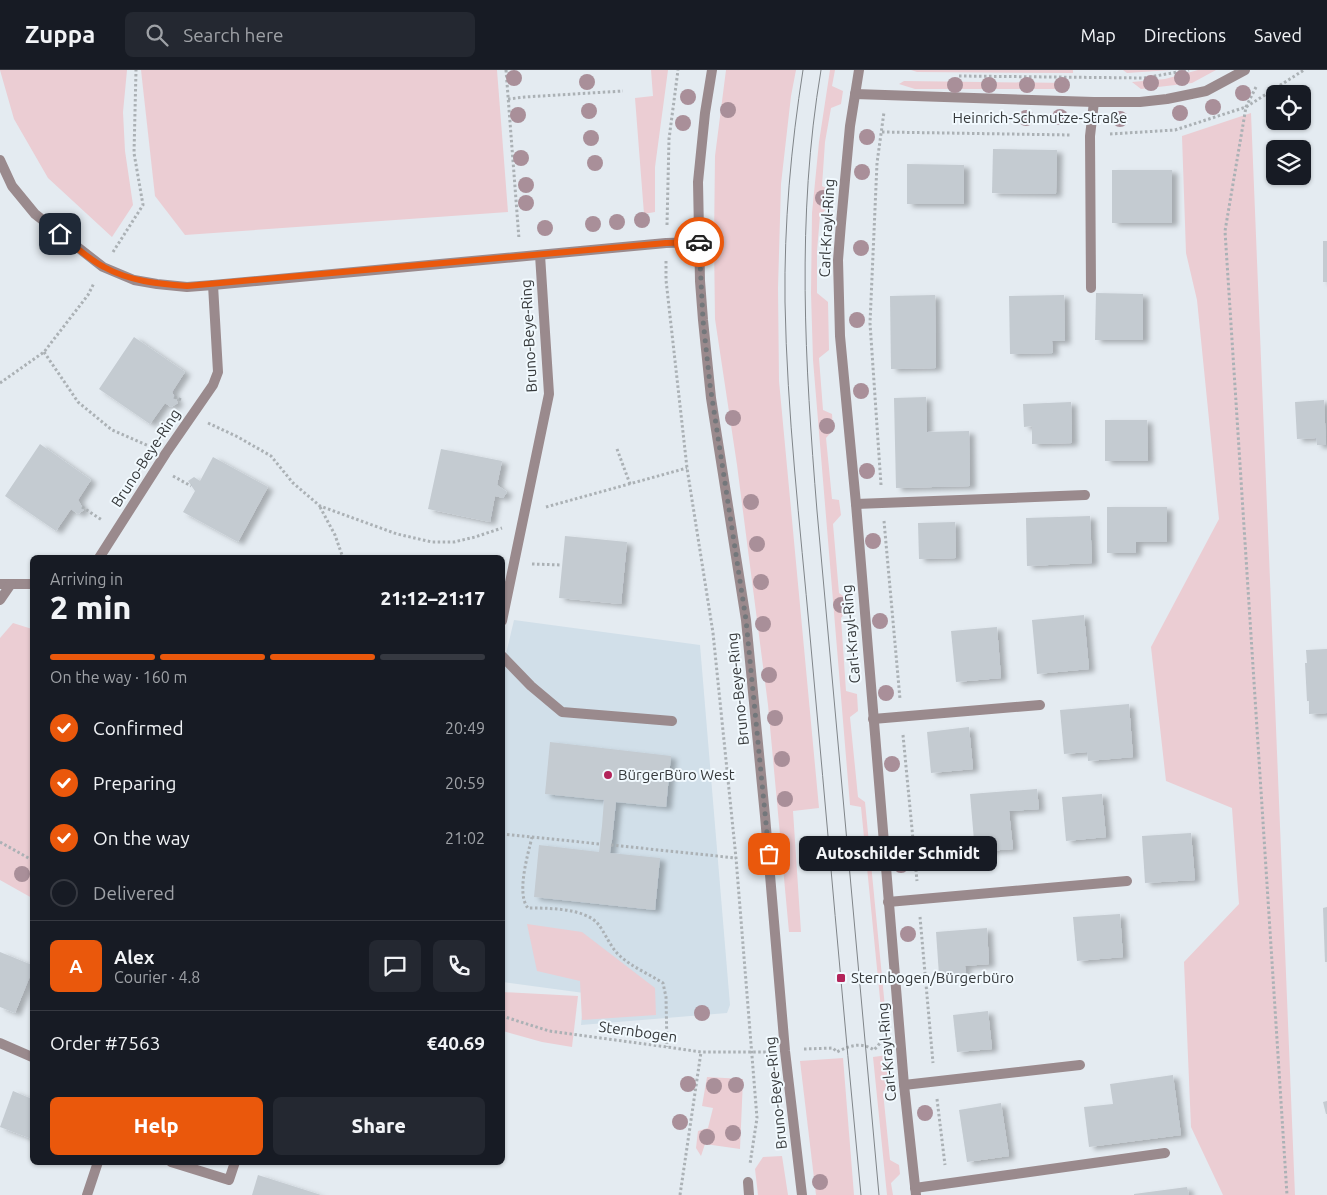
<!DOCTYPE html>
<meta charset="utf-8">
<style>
:root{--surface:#171b24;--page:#242831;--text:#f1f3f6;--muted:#9ea1a6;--line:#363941;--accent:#ea580c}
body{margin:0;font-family:Ubuntu,sans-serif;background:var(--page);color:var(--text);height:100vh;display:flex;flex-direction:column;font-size:19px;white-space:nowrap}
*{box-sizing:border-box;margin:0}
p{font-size:16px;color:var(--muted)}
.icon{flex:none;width:28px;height:28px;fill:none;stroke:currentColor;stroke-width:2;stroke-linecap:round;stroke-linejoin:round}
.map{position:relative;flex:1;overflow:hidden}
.side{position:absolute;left:30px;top:485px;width:475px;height:610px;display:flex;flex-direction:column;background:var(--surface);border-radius:8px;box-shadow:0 1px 4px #0004}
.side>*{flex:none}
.buttons{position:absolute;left:1266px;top:15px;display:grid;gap:10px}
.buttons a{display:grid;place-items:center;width:45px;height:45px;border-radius:8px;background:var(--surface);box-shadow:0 1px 4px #0004;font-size:25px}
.pin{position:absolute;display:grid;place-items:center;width:42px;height:42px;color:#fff;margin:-21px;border-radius:10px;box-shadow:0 2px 8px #0006}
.courier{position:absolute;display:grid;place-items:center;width:50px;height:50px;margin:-25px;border:4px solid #ea580c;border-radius:50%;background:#fff;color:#222;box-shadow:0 1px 6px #0007}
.bubble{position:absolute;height:35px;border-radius:8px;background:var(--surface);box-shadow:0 1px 4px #0004;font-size:16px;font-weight:800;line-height:35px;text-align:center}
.headline em{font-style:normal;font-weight:800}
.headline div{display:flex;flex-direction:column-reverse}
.headline{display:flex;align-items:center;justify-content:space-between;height:85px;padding:0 20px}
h1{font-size:32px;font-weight:800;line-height:38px}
.bar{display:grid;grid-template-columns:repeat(4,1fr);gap:8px 5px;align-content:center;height:60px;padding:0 20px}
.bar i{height:6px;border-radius:4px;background:var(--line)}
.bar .on{background:var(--accent)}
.bar p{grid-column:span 4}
.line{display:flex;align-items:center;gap:12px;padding:0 20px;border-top:1px solid var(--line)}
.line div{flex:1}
.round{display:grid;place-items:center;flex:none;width:52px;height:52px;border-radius:8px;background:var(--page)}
ol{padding:0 20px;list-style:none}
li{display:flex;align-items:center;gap:15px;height:55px}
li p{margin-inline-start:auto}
li .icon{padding:5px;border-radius:50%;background:var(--accent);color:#fff;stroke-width:4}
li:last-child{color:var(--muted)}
li i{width:28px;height:28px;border:2px solid var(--line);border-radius:50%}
.action{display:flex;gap:10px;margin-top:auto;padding:10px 20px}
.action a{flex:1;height:58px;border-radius:8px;background:var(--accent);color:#fff;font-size:20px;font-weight:800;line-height:58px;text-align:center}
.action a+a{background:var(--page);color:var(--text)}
header{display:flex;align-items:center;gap:30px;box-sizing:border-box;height:70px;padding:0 25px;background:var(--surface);border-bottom:1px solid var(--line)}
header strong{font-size:24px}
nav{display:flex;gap:28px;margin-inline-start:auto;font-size:18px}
.search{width:350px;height:45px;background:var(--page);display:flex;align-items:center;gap:12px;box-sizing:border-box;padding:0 18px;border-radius:8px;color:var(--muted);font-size:19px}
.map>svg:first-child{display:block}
</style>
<header>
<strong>Zuppa</strong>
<div class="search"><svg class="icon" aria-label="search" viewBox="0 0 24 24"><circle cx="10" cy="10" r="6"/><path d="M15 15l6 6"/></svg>Search here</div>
<nav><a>Map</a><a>Directions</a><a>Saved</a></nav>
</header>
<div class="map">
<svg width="1327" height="1125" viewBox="0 0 1327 1125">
<defs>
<filter id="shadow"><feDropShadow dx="5.5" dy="3" stdDeviation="2.5" flood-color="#0004"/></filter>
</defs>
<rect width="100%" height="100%" fill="#e4ebf1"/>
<polygon fill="#d1dfe9" points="514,550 700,575 730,935 727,943 581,955 584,923 503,912 502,601"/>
<g fill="#ebcdd3">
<polygon points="0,0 127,0 123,42 125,81 133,135 112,167 48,108 14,49"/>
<polygon points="141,0 497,0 508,142 185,165 155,126"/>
<polygon points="651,0 668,0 655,97 655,142 644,144 635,28 653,26"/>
<polygon points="726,0 796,0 791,26 781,114 778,218 779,311 819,738 793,741 801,862 789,862 768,635 737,395 715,249 714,171 715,86"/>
<polygon points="830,0 835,0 832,16 843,21 841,34 831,38 825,72 822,116 832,121 831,133 820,146 817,181 817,223 828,232 829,280 819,288 823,340 832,344 833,360 826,368 832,429 839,430 841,445 833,454 839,523 848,530 849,538 841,548 846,621 857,624 858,641 850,647 858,727 865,732 887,958 883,959 861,737 850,735 813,290 811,223 812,143 819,72"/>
<polygon points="911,0 1073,0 1073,3 917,2"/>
<polygon points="1123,0 1171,0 1127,3"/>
<polygon points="1198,0 1216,0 1192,13 1141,19 1132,12 1165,9"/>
<polygon points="904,11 1068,13 1069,19 915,19 899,14"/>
<polygon points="1251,43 1295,1125 1223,1125 1191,1057 1184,892 1239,834 1232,738 1166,711 1151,577 1219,449 1197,230 1186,183 1182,66"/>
<polygon points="13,553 32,559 32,828 0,810 0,568"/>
<polygon points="527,854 582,862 655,918 656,945 582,950 580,911 537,901"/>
<polygon points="502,922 578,926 572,977 542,972 503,961"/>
<polygon points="888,985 890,1013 883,1022 890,1090 899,1095 900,1104 891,1113 893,1125 887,1125 873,987"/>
<polygon points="843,988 854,1125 816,1125 800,991"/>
<polygon points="707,1007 743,1009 740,1079 705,1074 701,1086 696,1078 698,1061 708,1058 713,1038 702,1036"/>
<polygon points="782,1086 788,1125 758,1125 755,1099 763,1087"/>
</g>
<g fill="#c4cbd1" filter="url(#shadow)">
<polygon points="993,79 1057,80 1056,124 992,123"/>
<polygon points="907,94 964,95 964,134 907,134"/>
<rect x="1112" y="100" width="60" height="53"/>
<rect x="1323" y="171" width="4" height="41"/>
<polygon points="1096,223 1143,224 1143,270 1095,270"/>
<polygon points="935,225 936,298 891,299 890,226"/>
<polygon points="1064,225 1065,271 1052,271 1053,283 1010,284 1009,226"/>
<polygon points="134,267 185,302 172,322 178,333 171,337 165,333 150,354 99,319"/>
<polygon points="926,327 927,362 969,361 970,416 896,418 894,328"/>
<polygon points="1324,330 1326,375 1317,375 1316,368 1297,369 1295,332"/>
<polygon points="1071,332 1072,373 1032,374 1032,356 1024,357 1023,334"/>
<polygon points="1105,350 1147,350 1148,391 1105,391"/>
<polygon points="40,374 91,410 78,430 84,440 78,444 71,439 56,461 5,426"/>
<polygon points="441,379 502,391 497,415 507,422 503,428 495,426 490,452 428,439"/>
<polygon points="213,387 268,417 238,472 183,442 195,421 188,411 194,407 200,411"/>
<polygon points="1107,437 1167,437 1167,472 1136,472 1136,483 1107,483"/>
<polygon points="1090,446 1092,493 1027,496 1026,448"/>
<polygon points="955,452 956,488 919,489 918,453"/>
<polygon points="565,466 627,472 621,534 559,528"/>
<polygon points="1084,545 1089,599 1037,604 1032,550"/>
<polygon points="997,557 1001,608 956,612 951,561"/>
<polygon points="1327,579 1327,643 1309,644 1309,631 1307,631 1305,593 1307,593 1306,580"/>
<polygon points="1129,634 1133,687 1088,691 1087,682 1064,684 1060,640"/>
<polygon points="969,657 973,699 931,703 927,662"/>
<polygon points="550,672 671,686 666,737 616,732 612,770 610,783 660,788 655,840 534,827 539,775 599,782 602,756 604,730 545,724"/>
<polygon points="1037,719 1039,739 1009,741 1013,779 975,782 970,724"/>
<polygon points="1102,724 1106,767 1066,771 1062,727"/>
<polygon points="1191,763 1195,810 1145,813 1142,766"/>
<polygon points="1327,837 1327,892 1325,892 1323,838"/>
<polygon points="1120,844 1123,887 1077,891 1073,847"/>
<polygon points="987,858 989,894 965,896 966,904 939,905 936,862"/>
<polygon points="0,882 32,895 32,901 15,943 0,937"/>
<polygon points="988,941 992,979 957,982 953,945"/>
<polygon points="1173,1005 1181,1065 1089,1077 1084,1037 1113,1034 1110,1014"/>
<polygon points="13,1021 32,1029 32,1069 0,1057"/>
<polygon points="1327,1031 1327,1044 1326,1044 1323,1032"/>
<polygon points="1001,1033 1009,1086 967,1092 959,1040"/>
<polygon points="258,1105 321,1125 252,1125"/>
<polygon points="1187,1117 1189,1125 1134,1125 1134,1124"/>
</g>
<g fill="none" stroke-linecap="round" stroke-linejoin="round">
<g stroke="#abb1b5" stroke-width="3" stroke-dasharray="2.5 2.5" stroke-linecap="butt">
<polyline points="506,0 519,169"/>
<polyline points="959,6 1144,8 1189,0"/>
<polyline points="1256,17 1246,37 1225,161 1287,1125"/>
<polyline points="508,29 525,27 623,21"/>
<polyline points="882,62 1071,65"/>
<polyline points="1110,64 1175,60 1246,37 1304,0"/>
<polyline points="667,155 669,69 678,0"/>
<polyline points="113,182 143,135 134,83 136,0"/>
<polyline points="666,191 666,210 687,398 713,563 736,788 757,1048 750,1094"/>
<polyline points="44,282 78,332 112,360 149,376"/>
<polyline points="0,313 44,282 88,225 94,213"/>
<polyline points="174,327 181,330"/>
<polyline points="208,353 238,367 271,386 293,413 320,436 397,464 432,472 454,472 475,467 502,458"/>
<polyline points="617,379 630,414"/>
<polyline points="173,406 191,416"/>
<polyline points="881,415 870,253 877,93 884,42"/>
<polyline points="82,437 102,450"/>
<polyline points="320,437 335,465 343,488"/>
<polyline points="546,437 687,398"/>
<polyline points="884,451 900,629"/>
<polyline points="532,494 562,495"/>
<polyline points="903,665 917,811"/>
<polyline points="502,764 600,774"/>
<path d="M532,767C528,784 516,824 528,838C547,838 585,838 598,854C606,864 610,877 620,886C632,897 649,904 663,913L666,927L667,977"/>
<polyline points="0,772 32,790"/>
<polyline points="611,775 736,788"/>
<polyline points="920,847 933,993"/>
<polyline points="502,946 549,961 667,977 701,982 766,982"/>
<path d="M804,979L833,978L837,982C850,975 862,972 874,980L881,972"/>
<polyline points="937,1029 945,1095"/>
<polyline points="680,1125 701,982"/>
</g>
<g stroke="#9a8a8d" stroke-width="10">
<polyline points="1091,218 1090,66 1094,32"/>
<polyline points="856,434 1085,425"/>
<polyline points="502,586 531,616 562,642 672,651"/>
<polyline points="873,649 1040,635"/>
<polyline points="888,832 1127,811"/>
<polyline points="904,1015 1080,995"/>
<polyline points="915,1118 1165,1083"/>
</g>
<g stroke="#9a8a8d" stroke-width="10">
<polyline points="712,0 705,43 698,112 700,211 703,250 711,328 746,550 765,746 785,981 802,1125"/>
<polyline points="859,0 850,56 841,153 838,190 840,266 856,434 904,1015 916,1125"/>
<polyline points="855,24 1094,32 1140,32 1167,29 1206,21 1245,0"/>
<polyline points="0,90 12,116 35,144 103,197 134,210 157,214 187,217 213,215 666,173 699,172"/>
<polyline points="99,488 166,383 213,315 218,302 213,215"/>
<polyline points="0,514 32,514"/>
<polyline points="0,530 11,514"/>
<polyline points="502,551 549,324 540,185"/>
<polyline points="0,973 32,987"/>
<polyline points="171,1092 229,1110 235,1092"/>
<polyline points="748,1112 749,1125"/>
<polyline points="87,1125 98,1092"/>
</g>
<g stroke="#808589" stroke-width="1">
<path d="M803,0C791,76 784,154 785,232C787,343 800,455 810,566C827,752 843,939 861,1125"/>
<path d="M821,0C796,148 805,293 817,441L879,1125"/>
</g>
</g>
<g fill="#a98f99">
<circle cx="514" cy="8" r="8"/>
<circle cx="1182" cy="8" r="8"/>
<circle cx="587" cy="12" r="8"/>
<circle cx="1151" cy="13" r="8"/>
<circle cx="955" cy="15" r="8"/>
<circle cx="989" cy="15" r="8"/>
<circle cx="1027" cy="15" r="8"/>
<circle cx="1062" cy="15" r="8"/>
<circle cx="1243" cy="23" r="8"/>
<circle cx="688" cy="27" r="8"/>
<circle cx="1213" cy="37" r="8"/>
<circle cx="728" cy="40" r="8"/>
<circle cx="589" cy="41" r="8"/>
<circle cx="1180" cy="43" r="8"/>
<circle cx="518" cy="45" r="8"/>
<circle cx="1060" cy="47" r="8"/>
<circle cx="1026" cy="48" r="8"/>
<circle cx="1120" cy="49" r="8"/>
<circle cx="683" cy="53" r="8"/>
<circle cx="867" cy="67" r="8"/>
<circle cx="591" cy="68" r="8"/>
<circle cx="521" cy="88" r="8"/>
<circle cx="595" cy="93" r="8"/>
<circle cx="862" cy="102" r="8"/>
<circle cx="526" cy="115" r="8"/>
<circle cx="823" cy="128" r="8"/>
<circle cx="526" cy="133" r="8"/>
<circle cx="642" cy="150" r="8"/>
<circle cx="617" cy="152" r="8"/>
<circle cx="593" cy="154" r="8"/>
<circle cx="545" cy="158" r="8"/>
<circle cx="861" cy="178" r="8"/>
<circle cx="857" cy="250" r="8"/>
<circle cx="861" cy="321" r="8"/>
<circle cx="733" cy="348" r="8"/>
<circle cx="827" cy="356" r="8"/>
<circle cx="867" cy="401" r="8"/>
<circle cx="751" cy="432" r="8"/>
<circle cx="873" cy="471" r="8"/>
<circle cx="757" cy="474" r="8"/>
<circle cx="761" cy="512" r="8"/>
<circle cx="841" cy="535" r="8"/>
<circle cx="880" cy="551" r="8"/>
<circle cx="763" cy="554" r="8"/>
<circle cx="769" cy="605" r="8"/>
<circle cx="886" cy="623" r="8"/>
<circle cx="775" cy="648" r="8"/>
<circle cx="782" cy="689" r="8"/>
<circle cx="892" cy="694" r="8"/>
<circle cx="785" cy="729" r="8"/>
<circle cx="901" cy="795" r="8"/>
<circle cx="22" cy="804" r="8"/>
<circle cx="908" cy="864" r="8"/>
<circle cx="702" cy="943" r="8"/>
<circle cx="688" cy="1014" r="8"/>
<circle cx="736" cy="1015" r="8"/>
<circle cx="714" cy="1016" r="8"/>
<circle cx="925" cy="1043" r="8"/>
<circle cx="680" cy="1052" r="8"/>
<circle cx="733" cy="1063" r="8"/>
<circle cx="707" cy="1067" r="8"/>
<circle cx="820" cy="1112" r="8"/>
</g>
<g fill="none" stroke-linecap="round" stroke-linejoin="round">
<polyline stroke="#73777b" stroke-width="5" stroke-dasharray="0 9" points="699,172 703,250 710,315 746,550 769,784"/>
<path stroke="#ea580c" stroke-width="6" d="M60,164C74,175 88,189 104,197C129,211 158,214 187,216L666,173L699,172"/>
</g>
<g fill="#b3245a" stroke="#f1f9fe" stroke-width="2">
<circle cx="608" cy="705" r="5"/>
<rect x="836" y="903" width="10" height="10" rx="2.5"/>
</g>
<g text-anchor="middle" stroke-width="4" stroke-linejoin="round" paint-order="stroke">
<g font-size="15" fill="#36393b" stroke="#f1f9fe">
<text x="1040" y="53">Heinrich-Schmutze-Straße</text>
<text transform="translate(827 158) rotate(-87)" y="5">Carl-Krayl-Ring</text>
<text transform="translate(529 266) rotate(-93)" y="5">Bruno-Beye-Ring</text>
<text transform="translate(146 388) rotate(-57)" y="5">Bruno-Beye-Ring</text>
<text transform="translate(851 564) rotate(-95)" y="5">Carl-Krayl-Ring</text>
<text transform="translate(738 619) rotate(-96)" y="5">Bruno-Beye-Ring</text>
<text transform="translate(638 962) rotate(8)" y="5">Sternbogen</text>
<text transform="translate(887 982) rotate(-95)" y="5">Carl-Krayl-Ring</text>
<text transform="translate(776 1023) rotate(-96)" y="5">Bruno-Beye-Ring</text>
</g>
<g font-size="15" fill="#36393b" stroke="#f1f9fe" text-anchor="start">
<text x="618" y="710">BürgerBüro West</text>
<text x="851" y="913">Sternbogen/Bürgerbüro</text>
</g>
</g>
</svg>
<div class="buttons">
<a><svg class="icon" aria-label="locate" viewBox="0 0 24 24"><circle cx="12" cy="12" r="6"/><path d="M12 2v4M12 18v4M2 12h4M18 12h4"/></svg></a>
<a><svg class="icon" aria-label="layers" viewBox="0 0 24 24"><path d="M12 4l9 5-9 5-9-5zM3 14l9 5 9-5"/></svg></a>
</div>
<div class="pin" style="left:769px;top:784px;background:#ea580c"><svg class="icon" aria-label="bag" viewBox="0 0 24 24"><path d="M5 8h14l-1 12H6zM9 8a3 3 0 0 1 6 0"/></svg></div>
<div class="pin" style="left:60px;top:164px;background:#1f2937"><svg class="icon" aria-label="home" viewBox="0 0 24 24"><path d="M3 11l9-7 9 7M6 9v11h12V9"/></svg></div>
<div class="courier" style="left:699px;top:172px"><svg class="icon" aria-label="car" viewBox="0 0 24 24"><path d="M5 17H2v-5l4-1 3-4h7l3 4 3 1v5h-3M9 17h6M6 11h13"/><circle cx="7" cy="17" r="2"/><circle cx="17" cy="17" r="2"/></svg></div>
<div class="bubble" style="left:799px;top:766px;width:198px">Autoschilder Schmidt</div>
<section class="side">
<div class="headline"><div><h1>2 min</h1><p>Arriving in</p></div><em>21:12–21:17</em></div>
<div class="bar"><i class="on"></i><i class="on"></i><i class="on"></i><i></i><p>On the way · 160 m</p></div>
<ol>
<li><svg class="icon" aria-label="check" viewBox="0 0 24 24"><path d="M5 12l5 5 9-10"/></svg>Confirmed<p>20:49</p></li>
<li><svg class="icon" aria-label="check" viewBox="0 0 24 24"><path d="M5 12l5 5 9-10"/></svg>Preparing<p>20:59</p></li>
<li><svg class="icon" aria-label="check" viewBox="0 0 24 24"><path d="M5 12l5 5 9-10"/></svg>On the way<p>21:02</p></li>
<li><i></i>Delivered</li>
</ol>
<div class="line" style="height:90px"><b class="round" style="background:var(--accent);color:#fff">A</b><div><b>Alex</b><p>Courier · 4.8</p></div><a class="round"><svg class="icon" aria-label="chat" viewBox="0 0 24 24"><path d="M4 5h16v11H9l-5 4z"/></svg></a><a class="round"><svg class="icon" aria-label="phone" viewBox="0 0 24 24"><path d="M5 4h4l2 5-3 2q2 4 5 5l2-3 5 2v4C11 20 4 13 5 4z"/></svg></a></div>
<div class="line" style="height:65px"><div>Order #7563</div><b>€40.69</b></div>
<div class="action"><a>Help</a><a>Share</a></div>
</section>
</div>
